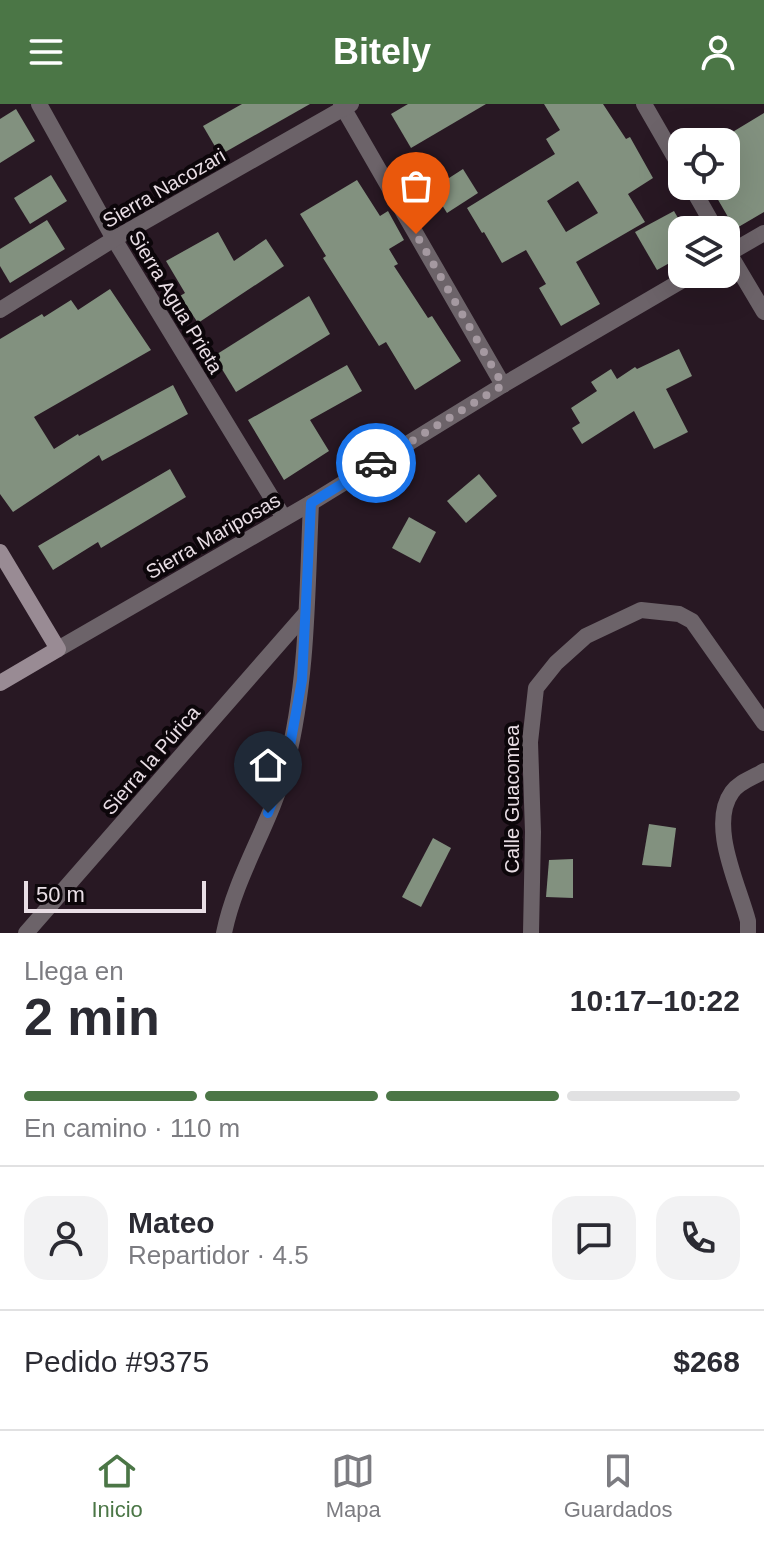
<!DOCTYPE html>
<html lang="es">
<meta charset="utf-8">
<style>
:root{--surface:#fff;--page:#f2f2f3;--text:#2b2b33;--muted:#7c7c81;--line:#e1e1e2;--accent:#4b7646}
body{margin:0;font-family:Arial,sans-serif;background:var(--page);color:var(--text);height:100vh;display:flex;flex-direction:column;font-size:30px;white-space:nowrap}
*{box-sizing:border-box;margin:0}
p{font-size:26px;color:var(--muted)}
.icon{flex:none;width:44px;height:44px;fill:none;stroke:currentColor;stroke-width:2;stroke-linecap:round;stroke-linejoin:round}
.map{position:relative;height:829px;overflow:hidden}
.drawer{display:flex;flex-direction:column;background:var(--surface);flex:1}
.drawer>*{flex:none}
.buttons{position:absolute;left:668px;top:24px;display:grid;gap:16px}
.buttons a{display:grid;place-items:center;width:72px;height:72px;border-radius:16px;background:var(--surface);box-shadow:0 8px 32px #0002;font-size:40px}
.scale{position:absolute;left:24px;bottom:20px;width:182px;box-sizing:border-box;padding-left:8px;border:4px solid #e9dee5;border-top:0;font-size:22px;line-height:28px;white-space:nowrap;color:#e9dee5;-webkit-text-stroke:6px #0c060a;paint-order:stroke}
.pin{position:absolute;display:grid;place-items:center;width:68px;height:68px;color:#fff;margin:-82px -34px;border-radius:50% 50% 50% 0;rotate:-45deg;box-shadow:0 0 8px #0007}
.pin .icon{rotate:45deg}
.courier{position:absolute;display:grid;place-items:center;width:80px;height:80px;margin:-40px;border:6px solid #1a73e8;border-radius:50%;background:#fff;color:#222;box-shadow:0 2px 10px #0007}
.overview em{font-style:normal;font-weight:800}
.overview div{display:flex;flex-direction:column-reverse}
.overview{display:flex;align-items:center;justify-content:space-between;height:136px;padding:0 24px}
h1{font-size:52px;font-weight:800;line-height:60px}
.bar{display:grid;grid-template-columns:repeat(4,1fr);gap:12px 8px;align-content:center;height:96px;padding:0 24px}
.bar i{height:10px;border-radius:6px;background:var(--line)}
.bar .active{background:var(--accent)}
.bar p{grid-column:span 4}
.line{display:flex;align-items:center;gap:20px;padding:0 24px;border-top:2px solid var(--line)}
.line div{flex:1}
.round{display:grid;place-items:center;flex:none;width:84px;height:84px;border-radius:24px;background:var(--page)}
header{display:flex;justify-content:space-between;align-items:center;height:104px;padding:0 24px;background:var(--accent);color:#fff;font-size:36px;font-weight:800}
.dock{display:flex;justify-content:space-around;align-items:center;height:112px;border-top:2px solid var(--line);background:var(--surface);font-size:22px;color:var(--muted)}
.dock a{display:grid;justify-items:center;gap:4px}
.dock .active{color:var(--accent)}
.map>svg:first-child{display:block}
</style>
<header><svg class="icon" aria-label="menu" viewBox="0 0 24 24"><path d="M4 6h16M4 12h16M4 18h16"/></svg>Bitely<svg class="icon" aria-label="person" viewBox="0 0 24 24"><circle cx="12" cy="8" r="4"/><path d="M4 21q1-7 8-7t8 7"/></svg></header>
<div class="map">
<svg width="764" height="829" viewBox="0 0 764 829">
<rect width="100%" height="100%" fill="#281823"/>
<g fill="#82917f" fill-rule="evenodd">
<polygon points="242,0 310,0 220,51 203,22"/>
<polygon points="408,0 486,0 411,44 391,10"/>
<path d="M544,0H603L626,35L630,33L653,74L628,90L645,118L576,158L600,200L561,222L539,184L546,180L526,146L502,159L484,128L482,129L467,104L555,50L546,35L560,26ZM578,77L598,109L566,128L547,97Z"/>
<polygon points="16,5 35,37 0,59 0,15"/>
<polygon points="764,9 764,108 735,125 717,94 726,88 726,32"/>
<polygon points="463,65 478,89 447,109 432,85"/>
<polygon points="51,71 67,97 30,120 14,94"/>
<polygon points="357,76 380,112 388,107 404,136 389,145 398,160 394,162 428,214 432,212 461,257 415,286 386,238 379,242 323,154 326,152 300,110"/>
<polygon points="674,107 682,121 682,152 657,166 635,128"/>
<polygon points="47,116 65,145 10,179 0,162 0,145"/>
<polygon points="218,128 234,157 266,135 284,162 198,219 180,192 185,189 166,157"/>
<polygon points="110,185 151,246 34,313 54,345 78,330 79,332 173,281 188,310 102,357 99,351 13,408 0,390 0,235 42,210 44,213 71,196 78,206"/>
<polygon points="309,192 330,230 236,288 214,252"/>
<polygon points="679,245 692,272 666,285 688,328 654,345 634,307 582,340 572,324 580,319 571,304 597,287 591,278 611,265 617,275 635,263 637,265"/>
<polygon points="347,261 362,287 310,316 329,347 284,376 248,316"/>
<polygon points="170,365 186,393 101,444 98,438 53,466 38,442"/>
<polygon points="479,370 497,392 466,419 447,397"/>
<polygon points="409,413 436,428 420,459 392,444"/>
<polygon points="649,720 676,724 671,763 642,761"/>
<polygon points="433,734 451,744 421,803 402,793"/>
<polygon points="573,755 573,794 546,793 549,756"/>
</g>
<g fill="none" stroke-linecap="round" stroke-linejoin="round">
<g stroke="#6c6369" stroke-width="16">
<polyline points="39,0 114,135 284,414"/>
<polyline points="341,0 503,281"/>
<polyline points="644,0 682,66"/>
<polyline points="691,82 716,126"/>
<polyline points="726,144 764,208"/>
<polyline points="726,151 764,129"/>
<polyline points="0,206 114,135 351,0"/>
<polyline points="58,545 311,399 503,281 693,170"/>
<polyline points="26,829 306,509"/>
<path d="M224,829C236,770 271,720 286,662C308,577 307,486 311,399"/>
<polyline points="531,829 533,728 530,638 536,584 556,559 586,532 641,506 679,510 692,517 764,619"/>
<path d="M748,829V817C739,782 708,721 732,688C740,677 753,674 764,667"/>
</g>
<polyline stroke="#998b94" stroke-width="16" points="0,448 58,545 0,579"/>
</g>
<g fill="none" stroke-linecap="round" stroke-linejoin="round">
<polyline stroke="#a599a1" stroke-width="8" stroke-dasharray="0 14.4" points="376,359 503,281 416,130"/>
<polyline stroke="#1a73e8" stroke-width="10" points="268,709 286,663 302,576 311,399 376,359"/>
</g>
<g text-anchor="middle" stroke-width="8" stroke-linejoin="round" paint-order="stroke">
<g font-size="20" fill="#e9dee5" stroke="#0c060a">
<text transform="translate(164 84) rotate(-30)" y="7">Sierra Nacozari</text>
<text transform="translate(176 198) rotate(59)" y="7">Sierra Agua Prieta</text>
<text transform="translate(213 432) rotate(-30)" y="7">Sierra Mariposas</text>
<text transform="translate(151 656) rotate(-49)" y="7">Sierra la Púrica</text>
<text transform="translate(512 695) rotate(-90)" y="7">Calle Guacomea</text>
</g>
</g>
</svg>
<div class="buttons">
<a><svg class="icon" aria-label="locate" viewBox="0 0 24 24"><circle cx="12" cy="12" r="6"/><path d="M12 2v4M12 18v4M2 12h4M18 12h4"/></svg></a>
<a><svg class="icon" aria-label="layers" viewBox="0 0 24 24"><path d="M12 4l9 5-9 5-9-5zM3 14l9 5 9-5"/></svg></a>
</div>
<div class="scale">50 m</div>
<div class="pin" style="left:416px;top:130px;background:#ea580c"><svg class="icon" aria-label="bag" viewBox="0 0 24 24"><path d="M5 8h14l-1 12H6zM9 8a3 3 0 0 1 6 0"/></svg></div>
<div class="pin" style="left:268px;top:709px;background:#1f2937"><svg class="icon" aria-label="home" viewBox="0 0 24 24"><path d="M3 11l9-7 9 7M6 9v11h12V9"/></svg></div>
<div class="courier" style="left:376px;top:359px"><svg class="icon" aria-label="car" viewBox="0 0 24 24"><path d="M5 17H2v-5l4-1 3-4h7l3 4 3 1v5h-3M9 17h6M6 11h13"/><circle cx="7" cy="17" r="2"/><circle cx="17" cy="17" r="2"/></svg></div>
</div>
<section class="drawer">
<div class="overview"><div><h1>2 min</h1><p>Llega en</p></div><em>10:17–10:22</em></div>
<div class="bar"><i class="active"></i><i class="active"></i><i class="active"></i><i></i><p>En camino · 110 m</p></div>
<div class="line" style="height:144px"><a class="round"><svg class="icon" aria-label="person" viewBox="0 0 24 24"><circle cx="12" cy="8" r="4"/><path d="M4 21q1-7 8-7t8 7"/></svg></a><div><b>Mateo</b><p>Repartidor · 4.5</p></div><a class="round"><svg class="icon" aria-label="chat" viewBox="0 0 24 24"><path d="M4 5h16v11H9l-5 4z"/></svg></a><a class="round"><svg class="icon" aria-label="phone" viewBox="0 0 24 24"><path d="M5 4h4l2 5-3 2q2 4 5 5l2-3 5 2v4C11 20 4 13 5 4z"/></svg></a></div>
<div class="line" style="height:104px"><div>Pedido #9375</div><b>$268</b></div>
</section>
<nav class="dock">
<a class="active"><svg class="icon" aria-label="home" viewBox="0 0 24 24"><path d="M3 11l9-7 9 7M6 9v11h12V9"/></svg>Inicio</a>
<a><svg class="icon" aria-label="map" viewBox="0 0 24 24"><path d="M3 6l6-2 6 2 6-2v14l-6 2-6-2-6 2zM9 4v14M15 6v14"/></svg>Mapa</a>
<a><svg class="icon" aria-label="saved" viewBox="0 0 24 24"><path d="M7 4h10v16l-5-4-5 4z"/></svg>Guardados</a>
</nav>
